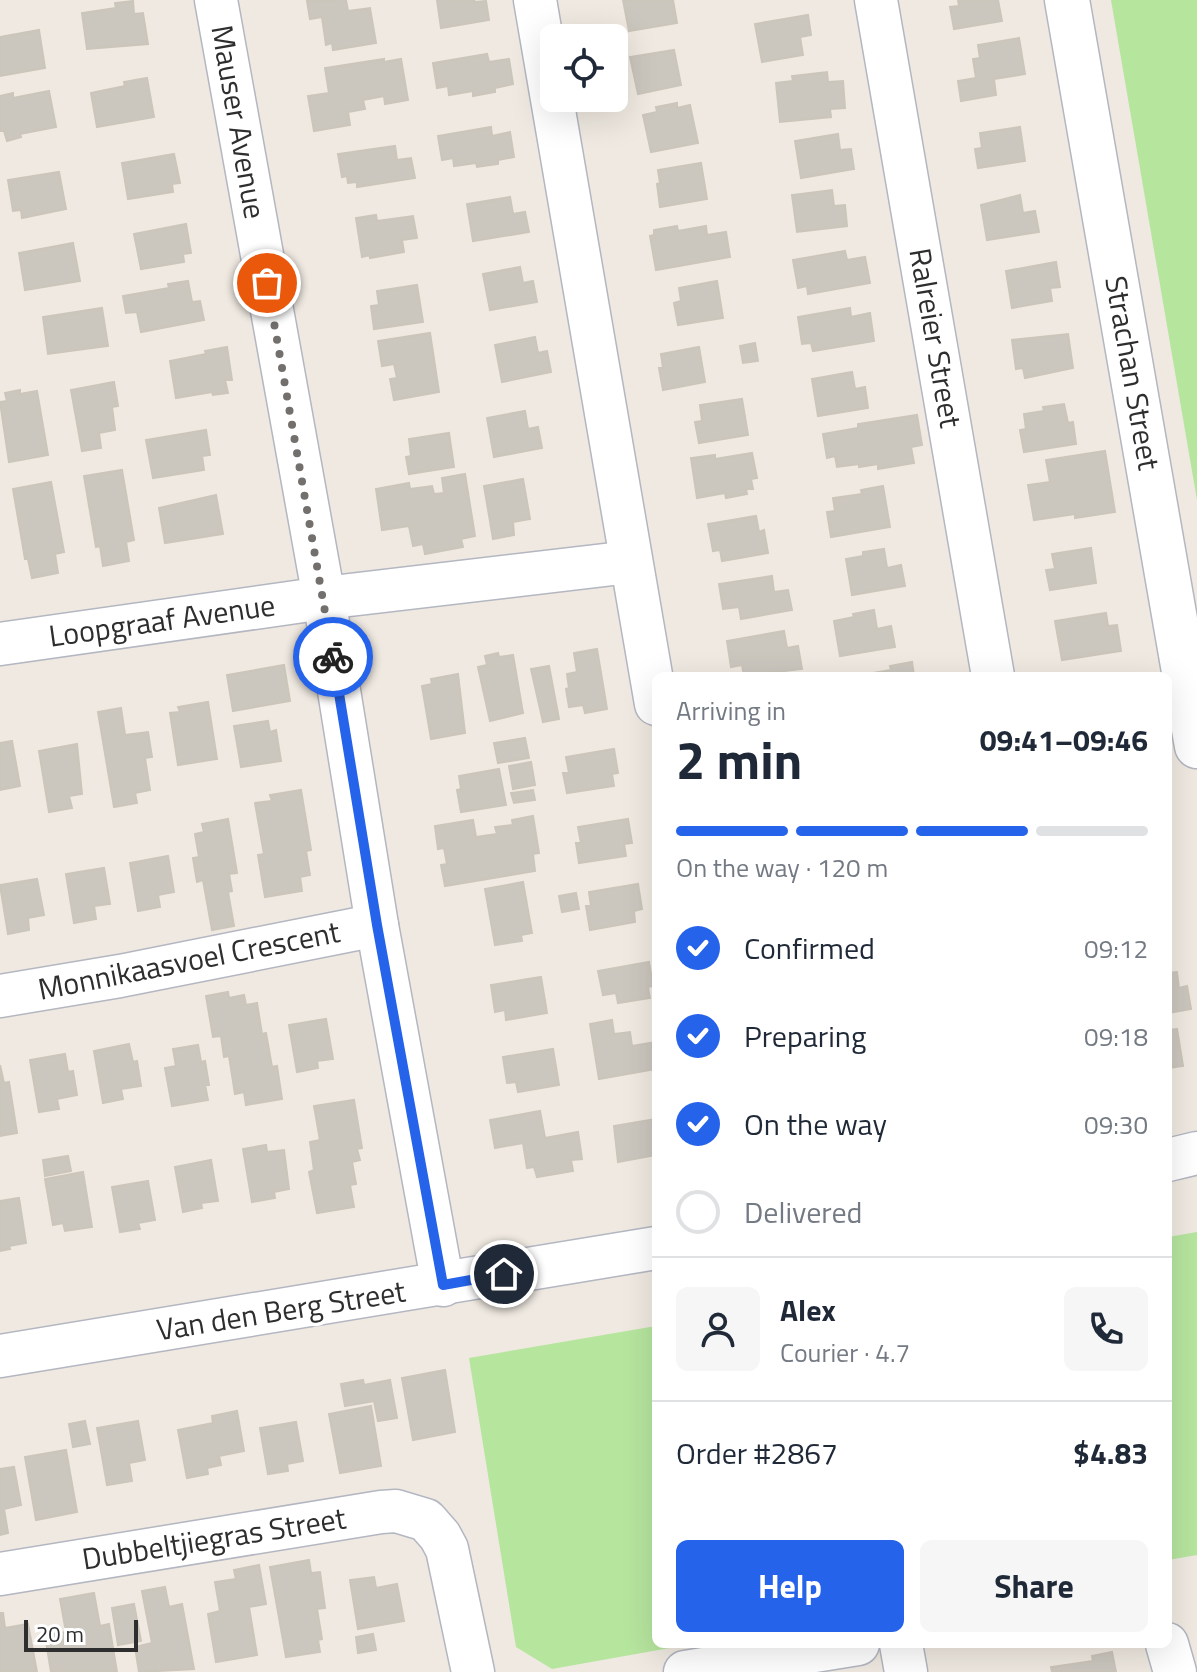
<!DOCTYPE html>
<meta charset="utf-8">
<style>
:root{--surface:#fff;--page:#f6f6f7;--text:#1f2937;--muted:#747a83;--line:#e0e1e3;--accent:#2563eb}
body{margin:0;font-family:"Titillium Web",sans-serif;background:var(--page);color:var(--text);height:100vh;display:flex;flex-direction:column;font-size:30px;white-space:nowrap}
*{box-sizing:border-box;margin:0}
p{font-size:26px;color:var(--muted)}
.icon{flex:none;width:44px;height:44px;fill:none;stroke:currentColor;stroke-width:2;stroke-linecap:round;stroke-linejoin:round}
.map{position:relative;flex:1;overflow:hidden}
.drawer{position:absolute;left:652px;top:672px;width:520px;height:976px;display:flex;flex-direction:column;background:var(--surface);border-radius:12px;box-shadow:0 8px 32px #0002}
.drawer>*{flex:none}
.controls{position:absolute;left:540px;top:24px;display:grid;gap:16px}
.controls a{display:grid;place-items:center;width:88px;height:88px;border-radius:12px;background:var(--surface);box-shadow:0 8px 32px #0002;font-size:40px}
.scale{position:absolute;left:24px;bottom:20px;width:114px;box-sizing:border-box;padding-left:8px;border:4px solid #2e2e2e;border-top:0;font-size:22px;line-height:28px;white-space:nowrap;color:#2e2e2e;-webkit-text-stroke:6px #fff;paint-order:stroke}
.pin{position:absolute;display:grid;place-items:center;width:68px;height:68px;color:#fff;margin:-34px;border:4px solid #fff;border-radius:50%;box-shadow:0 2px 8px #0007}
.courier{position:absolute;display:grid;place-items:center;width:80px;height:80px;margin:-40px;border:6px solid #2563eb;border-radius:50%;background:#fff;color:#222;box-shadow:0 2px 10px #0007}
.headline em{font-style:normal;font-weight:700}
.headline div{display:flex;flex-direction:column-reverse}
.headline{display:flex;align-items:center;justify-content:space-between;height:136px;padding:0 24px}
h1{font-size:52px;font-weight:700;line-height:60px}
.bar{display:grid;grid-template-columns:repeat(4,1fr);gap:12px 8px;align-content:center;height:96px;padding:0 24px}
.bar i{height:10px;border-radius:6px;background:var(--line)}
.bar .active{background:var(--accent)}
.bar p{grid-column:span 4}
.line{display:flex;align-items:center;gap:20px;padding:0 24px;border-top:2px solid var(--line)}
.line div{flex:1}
.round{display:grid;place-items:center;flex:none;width:84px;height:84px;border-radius:12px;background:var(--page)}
ol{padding:0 24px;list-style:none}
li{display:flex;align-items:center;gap:24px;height:88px}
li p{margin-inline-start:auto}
li .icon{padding:8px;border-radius:50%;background:var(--accent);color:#fff;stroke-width:4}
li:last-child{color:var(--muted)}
li i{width:44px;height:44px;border:4px solid var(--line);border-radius:50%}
.action{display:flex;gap:16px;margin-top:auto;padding:16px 24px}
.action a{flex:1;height:92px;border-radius:12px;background:var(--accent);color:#fff;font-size:32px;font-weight:700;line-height:92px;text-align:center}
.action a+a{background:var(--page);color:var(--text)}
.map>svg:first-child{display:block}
</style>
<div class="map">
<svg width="1197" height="1672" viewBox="0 0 1197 1672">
<rect width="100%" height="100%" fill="#efe9e1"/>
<g fill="#b6e59e">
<polygon points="1111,0 1197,0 1197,500"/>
<polygon points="1197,1232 1197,1555 1168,1560 1168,1237"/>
<polygon points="656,1326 656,1644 692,1644 552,1669 516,1647 469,1358"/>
</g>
<g fill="#cbc7bf" stroke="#cbc5ba" stroke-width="2">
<polygon points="346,0 348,11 370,8 376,43 333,50 332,43 326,45 322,17 310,19 307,1"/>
<polygon points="437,0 474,0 475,2 486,1 489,20 441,28"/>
<polygon points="623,0 673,0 677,23 629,31"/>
<polygon points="958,0 998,0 1002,21 954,29 950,7 959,6"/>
<polygon points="133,1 134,14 143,13 148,44 87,49 82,13 116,8 115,3"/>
<polygon points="808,15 811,35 800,37 803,55 762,62 755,24"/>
<polygon points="39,30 45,68 0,76 0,37"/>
<polygon points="1019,38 1025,74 994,79 996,95 961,101 958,81 976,78 973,59 980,58 978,45"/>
<polygon points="674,50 681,85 638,94 630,57"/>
<polygon points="487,54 489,62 509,59 513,84 495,88 495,92 473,96 473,91 449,95 448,86 437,88 433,63"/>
<polygon points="384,59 384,62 401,59 408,100 385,104 384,96 363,100 365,109 348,112 350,125 314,131 308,96 329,93 325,68"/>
<polygon points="827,72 828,82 843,81 845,108 830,109 831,117 780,122 776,83 793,81 792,76"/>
<polygon points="147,78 154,117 97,127 91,93 125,86 124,82"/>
<polygon points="49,91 56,127 20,134 21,137 7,141 4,131 0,131 0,96 13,93 13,98"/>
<polygon points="677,103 677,108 690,105 698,143 651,152 643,115 657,112 656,107"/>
<polygon points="491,127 492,136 510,132 514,157 498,160 498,164 477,167 476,163 454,166 453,158 442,160 438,136"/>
<polygon points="1020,127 1025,161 978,168 975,149 982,148 980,133"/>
<polygon points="838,134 840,150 851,149 854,169 801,178 795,141"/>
<polygon points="395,146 397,160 411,158 415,178 357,187 357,182 348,183 347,176 342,177 338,154"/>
<polygon points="174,154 180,183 172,184 173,192 128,199 122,163"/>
<polygon points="701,163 707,199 660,207 657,184 660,183 658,170"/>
<polygon points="59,172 66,209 22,218 21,210 13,211 8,180"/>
<polygon points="832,190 834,206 845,205 847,226 797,232 792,195"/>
<polygon points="1020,195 1023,213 1035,211 1039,232 987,240 981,205"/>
<polygon points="510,197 513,214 525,212 529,232 473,241 467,204"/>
<polygon points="376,215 377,221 413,216 417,238 402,240 404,252 370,258 370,255 362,257 356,218"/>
<polygon points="186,224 191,253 183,254 184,262 141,269 134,234"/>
<polygon points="677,226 678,231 706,226 707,235 726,232 730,257 656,270 650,236 654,235 654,230"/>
<polygon points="73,243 80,281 25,290 19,253"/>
<polygon points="845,251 847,260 865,257 870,283 808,294 807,286 798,288 793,260"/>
<polygon points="1056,262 1060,287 1050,288 1052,301 1012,308 1006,271"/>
<polygon points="520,267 523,283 533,281 537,302 490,310 483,274"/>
<polygon points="188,281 192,302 200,301 204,320 141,332 137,312 126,313 123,296 169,288 168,284"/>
<polygon points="717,281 723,318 678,325 674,303 681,301 679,288"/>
<polygon points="417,285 423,322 374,329 371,306 379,305 377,291"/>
<polygon points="102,308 108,346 48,354 43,317"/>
<polygon points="850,308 851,317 870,313 874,341 813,351 811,343 802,344 798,317"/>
<polygon points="430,333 439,392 394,400 390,379 397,378 394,364 382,366 378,341"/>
<polygon points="1068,334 1073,368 1025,378 1023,368 1016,369 1012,340"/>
<polygon points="535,337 538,353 547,351 551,372 502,382 495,345"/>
<polygon points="755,343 758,361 743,363 740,346"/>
<polygon points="227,347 232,380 225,380 228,393 213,395 212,392 176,398 170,361 206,354 205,351"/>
<polygon points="699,347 705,382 663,390 659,368 663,368 661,354"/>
<polygon points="852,372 855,389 865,387 868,408 818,416 812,379"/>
<polygon points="114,382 118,406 112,407 115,430 99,433 101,448 82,451 71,390"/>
<polygon points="20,390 20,394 37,391 48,455 9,462 0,402 7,401 5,393"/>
<polygon points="742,399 748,435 699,443 695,422 702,421 700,405"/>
<polygon points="1064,404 1068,423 1073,422 1076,444 1024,452 1020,430 1026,429 1024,414 1044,411 1043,407"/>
<polygon points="525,411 528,429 538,427 542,448 494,457 487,418"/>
<polygon points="917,415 922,445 911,447 914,463 878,469 878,464 859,467 859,464 837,467 835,456 827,458 823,434 858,428 858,424"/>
<polygon points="206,430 210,455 202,456 204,470 153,478 146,440"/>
<polygon points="449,433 454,467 409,474 406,457 411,456 409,439"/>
<polygon points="1105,451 1115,512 1075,518 1075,514 1034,520 1028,485 1050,482 1046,460"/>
<polygon points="752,453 757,478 751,479 753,489 746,489 747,494 726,498 725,493 697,498 691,458 715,455 715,459"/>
<polygon points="122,470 134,540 126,542 129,561 103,566 100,546 96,547 84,476"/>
<polygon points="465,474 475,536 461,539 463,547 425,554 423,544 413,546 409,526 382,530 376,489 409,483 410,489 432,486 434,494 444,493 442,478"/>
<polygon points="523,479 530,519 513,522 514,535 493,539 484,486"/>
<polygon points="51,482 64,552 55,554 58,573 32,578 28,559 25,559 13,489"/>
<polygon points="883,486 890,527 831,537 827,512 835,511 833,498 862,494 861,490"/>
<polygon points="216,495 223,534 165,543 159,508"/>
<polygon points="756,516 759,532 764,530 768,553 722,561 720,550 713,551 708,524"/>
<polygon points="1091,548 1096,583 1050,590 1046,570 1055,569 1052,554"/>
<polygon points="884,549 887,568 901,565 905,586 852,595 846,559 863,556 863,552"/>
<polygon points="772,576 774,592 788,590 792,610 741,619 739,607 723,609 719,584"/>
<polygon points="874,610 877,629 891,626 895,647 840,656 834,621 854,617 853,614"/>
<polygon points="1106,613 1108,626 1117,625 1121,651 1062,660 1055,621"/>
<polygon points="784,631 787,648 798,646 802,669 744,676 742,665 731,667 727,641"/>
<polygon points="597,649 607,709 585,713 583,705 569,707 566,689 569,688 567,674 577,672 574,653"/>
<polygon points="498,653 499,657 513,655 523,713 490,721 478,667 487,665 485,656"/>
<polygon points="912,662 914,676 855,676 891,670 890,666"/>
<polygon points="284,665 290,701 233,711 227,675"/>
<polygon points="549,666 559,719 543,722 531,669"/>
<polygon points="458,674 465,733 431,739 422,686 432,684 431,679"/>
<polygon points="208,702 217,759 178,765 170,713 180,712 178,707"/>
<polygon points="121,708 125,735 148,732 152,757 145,758 150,790 135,793 137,803 114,807 98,712"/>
<polygon points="268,721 270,732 276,730 281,761 241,767 234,726"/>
<polygon points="525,738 529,758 498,763 494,743"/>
<polygon points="12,741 20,786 0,790 0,743"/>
<polygon points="77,744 82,794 69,796 72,808 49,812 39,751"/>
<polygon points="614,749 618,773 612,774 614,786 567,793 563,773 569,773 566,757"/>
<polygon points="531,762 535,785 513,789 509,766"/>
<polygon points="499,769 506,805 461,812 457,790 461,789 459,776"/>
<polygon points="301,790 311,850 306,851 310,875 300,877 302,891 265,897 258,855 264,854 255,803 272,801 270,795"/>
<polygon points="533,790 535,800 514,803 511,793"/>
<polygon points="533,816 539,853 533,854 535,871 445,886 441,865 447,864 444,848 438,849 435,826 473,820 476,837 497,834 495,827 513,825 512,820"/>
<polygon points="228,819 237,873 229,874 232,891 228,892 234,926 212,930 203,880 197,882 193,858 199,857 195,834 204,832 202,824"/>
<polygon points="628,819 632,843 624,844 626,856 579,863 576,843 581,843 578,827"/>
<polygon points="168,856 174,892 158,895 160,907 138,911 130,863"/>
<polygon points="104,868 110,904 94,906 96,919 74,923 66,874"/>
<polygon points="37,879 44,915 28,918 29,930 8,934 0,885"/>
<polygon points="523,882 532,933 521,935 522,941 495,945 485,889"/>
<polygon points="638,884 642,909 634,911 635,922 590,930 586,906 591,906 589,892"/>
<polygon points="576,893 579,909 562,912 559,896"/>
<polygon points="649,962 653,986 648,987 650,998 618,1003 616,993 603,995 598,971"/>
<polygon points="1177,972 1179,988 1187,986 1191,1009 1168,1013 1168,973"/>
<polygon points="541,977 547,1013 506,1020 505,1010 495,1012 491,985"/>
<polygon points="228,992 229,998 244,995 246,1005 257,1003 262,1034 266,1033 272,1067 277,1066 282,1099 246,1105 244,1092 235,1094 229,1056 224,1057 221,1036 213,1037 206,996"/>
<polygon points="326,1019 333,1059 317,1061 318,1068 297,1072 289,1025"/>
<polygon points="612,1020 614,1034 630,1032 632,1046 656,1042 656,1069 599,1079 590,1024"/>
<polygon points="1177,1029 1183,1066 1168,1068 1168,1030"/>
<polygon points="129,1044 133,1062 137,1061 141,1086 121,1089 123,1099 103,1103 94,1051"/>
<polygon points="198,1045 201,1062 205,1061 209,1085 205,1085 208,1100 172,1106 165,1068 176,1066 173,1049"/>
<polygon points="553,1049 559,1085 518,1092 516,1082 507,1083 503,1057"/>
<polygon points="65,1054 68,1072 73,1071 77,1095 57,1099 59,1109 39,1112 30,1060"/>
<polygon points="0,1065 4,1083 9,1082 17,1133 0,1136"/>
<polygon points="354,1100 362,1148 357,1149 360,1160 352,1162 356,1184 350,1185 354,1207 317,1213 309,1172 314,1170 310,1142 320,1140 314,1106"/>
<polygon points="540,1111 545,1138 578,1132 582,1159 571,1160 573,1171 537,1177 534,1167 527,1168 523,1143 495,1148 490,1120"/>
<polygon points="656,1119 656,1155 618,1162 614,1126"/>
<polygon points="266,1145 267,1152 284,1150 289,1189 274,1192 275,1198 252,1202 243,1149"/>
<polygon points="68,1156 71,1171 45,1176 43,1160"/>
<polygon points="211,1160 218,1201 201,1203 202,1208 183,1212 175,1167"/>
<polygon points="83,1172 92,1227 65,1231 63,1223 53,1225 45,1179"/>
<polygon points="148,1181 155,1220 138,1223 140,1229 120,1232 112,1187"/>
<polygon points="19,1198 26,1243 9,1246 10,1249 0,1251 0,1201"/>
<polygon points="445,1370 455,1432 413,1440 402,1378"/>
<polygon points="363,1380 364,1385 390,1380 397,1418 378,1421 374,1401 345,1406 341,1384"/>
<polygon points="371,1406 381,1466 340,1473 329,1414"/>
<polygon points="237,1411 244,1451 219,1456 221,1465 207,1468 208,1474 187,1478 178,1430 213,1423 212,1416"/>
<polygon points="85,1421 90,1444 73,1447 69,1424"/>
<polygon points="138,1421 145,1460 129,1463 132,1481 107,1485 97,1428"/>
<polygon points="296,1422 303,1461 287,1464 288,1471 268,1474 260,1428"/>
<polygon points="66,1450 77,1512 36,1520 25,1457"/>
<polygon points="14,1467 21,1505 4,1509 8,1533 0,1535 0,1469"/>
<polygon points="309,1560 311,1573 320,1572 325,1608 317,1609 322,1639 318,1640 320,1652 286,1657 270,1567"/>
<polygon points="259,1565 266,1604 249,1607 257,1655 216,1662 208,1614 220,1611 215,1582 236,1579 234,1570"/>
<polygon points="374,1577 376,1588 397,1584 404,1621 358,1629 350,1580"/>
<polygon points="165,1587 169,1607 182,1604 194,1669 139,1672 135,1647 152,1643 142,1591"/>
<polygon points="94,1593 100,1626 109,1624 117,1672 51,1672 45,1635 66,1632 60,1599"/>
<polygon points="134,1604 141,1641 118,1645 112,1608"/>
<polygon points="0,1613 3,1613 5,1628 28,1624 37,1672 0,1672"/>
<polygon points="373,1634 376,1650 358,1653 356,1637"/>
<polygon points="1112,1652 1116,1672 1052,1672 1051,1667 1093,1661 1092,1656"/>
</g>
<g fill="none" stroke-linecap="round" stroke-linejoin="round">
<g stroke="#b4b7c1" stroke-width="45">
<g id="minor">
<polyline points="216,0 324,598 377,925 443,1285"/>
<polyline points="535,0 656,704"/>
<polyline points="876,0 993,676"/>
<polyline points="0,644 324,598 630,562"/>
<polyline points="0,996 120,976 377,925"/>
<polyline points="1168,1160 1197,1153"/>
<polyline points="0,1356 656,1248"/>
<polyline points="0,1574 381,1512 396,1511 426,1520 440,1536 447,1549 473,1672"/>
<polyline points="901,1644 906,1672"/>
<polyline points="1167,1644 1175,1672"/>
<polyline points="685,1672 858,1644"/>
</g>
</g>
<g stroke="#b4b7c1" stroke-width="47">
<polyline id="tertiary" points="1067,0 1197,746"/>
</g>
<use href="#minor" stroke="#fff" stroke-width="42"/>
<use href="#tertiary" stroke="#fff" stroke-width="44"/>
</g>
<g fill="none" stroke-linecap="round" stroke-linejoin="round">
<polyline stroke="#726f6d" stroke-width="8" stroke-dasharray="0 14.4" points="267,283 333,657"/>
<polyline stroke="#2563eb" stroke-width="10" points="333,657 377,925 443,1285 504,1274"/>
</g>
<g text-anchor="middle" stroke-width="7" stroke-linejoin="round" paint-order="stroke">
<g font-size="30" fill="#2e2e2e" stroke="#fff">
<text transform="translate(238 122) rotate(80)" y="10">Mauser Avenue</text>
<text transform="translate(935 338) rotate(80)" y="10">Ralreier Street</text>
<text transform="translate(1132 373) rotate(80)" y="10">Strachan Street</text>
<text transform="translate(162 621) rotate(-8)" y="10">Loopgraaf Avenue</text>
<text transform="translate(189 961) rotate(-11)" y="10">Monnikaasvoel Crescent</text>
<text transform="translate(281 1311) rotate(-9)" y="10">Van den Berg Street</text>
<text transform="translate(214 1539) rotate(-9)" y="10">Dubbeltjiegras Street</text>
</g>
</g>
</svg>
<div class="controls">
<a><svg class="icon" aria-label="locate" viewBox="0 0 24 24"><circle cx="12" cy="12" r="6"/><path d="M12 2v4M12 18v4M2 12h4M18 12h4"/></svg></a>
</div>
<div class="scale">20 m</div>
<div class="pin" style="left:267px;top:283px;background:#ea580c"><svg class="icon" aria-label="bag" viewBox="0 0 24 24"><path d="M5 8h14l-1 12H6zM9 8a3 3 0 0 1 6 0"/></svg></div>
<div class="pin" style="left:504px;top:1274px;background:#1f2937"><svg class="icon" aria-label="home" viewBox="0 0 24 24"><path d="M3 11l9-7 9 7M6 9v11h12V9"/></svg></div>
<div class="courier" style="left:333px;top:657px"><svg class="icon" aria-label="bike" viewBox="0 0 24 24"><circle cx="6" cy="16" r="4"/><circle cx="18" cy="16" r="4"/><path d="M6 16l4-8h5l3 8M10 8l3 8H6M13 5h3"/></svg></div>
<section class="drawer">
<div class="headline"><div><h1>2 min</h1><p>Arriving in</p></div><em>09:41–09:46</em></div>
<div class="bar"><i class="active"></i><i class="active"></i><i class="active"></i><i></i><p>On the way · 120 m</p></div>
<ol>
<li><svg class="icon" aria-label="check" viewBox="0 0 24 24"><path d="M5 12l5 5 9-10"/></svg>Confirmed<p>09:12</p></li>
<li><svg class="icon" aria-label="check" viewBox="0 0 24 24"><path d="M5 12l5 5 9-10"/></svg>Preparing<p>09:18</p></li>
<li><svg class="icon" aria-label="check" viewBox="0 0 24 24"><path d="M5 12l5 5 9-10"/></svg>On the way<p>09:30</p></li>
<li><i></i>Delivered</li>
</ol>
<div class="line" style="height:144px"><a class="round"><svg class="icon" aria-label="person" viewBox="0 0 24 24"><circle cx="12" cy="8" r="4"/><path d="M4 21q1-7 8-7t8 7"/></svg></a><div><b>Alex</b><p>Courier · 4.7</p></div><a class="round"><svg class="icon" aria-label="phone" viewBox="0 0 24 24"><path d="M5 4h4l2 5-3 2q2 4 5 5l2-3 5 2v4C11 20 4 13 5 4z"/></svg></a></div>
<div class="line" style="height:104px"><div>Order #2867</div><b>$4.83</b></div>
<div class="action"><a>Help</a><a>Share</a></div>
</section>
</div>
